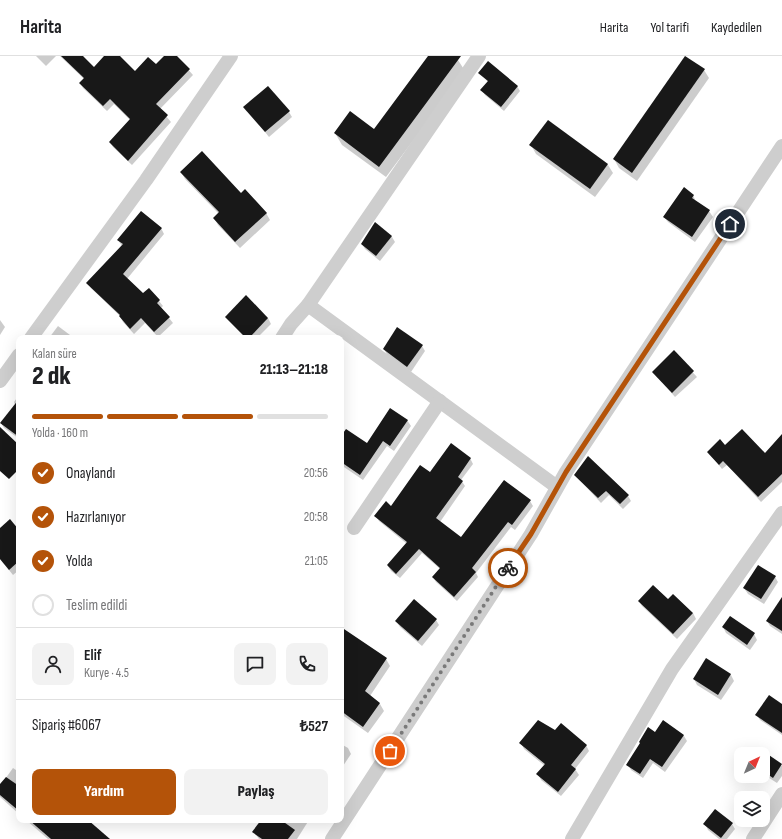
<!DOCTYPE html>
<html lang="tr">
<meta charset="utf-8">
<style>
:root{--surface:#fff;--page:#f2f2f2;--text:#202124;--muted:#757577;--line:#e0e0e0;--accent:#b45309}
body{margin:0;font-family:"Sofia Sans Condensed",sans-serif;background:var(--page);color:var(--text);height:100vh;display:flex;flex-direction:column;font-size:15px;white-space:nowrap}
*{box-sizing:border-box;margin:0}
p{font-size:13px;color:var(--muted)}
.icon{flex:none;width:22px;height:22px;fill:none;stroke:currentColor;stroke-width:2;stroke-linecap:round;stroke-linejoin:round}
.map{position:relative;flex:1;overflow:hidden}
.details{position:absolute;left:16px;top:279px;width:328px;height:488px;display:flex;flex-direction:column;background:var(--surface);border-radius:8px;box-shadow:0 4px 16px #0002}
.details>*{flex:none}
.needle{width:26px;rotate:43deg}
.tools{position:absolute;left:734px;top:691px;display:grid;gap:8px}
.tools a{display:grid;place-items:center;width:36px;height:36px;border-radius:8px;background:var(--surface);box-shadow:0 4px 16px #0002;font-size:20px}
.pin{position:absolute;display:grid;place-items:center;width:34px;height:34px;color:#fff;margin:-17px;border:2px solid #fff;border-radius:50%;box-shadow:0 1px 4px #0007}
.courier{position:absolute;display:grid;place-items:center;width:40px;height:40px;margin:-20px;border:3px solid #b45309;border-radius:50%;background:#fff;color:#222;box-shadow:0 1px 5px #0007}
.overview em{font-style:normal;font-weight:800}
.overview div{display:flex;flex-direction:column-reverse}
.overview{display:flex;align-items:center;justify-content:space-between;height:68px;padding:0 16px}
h1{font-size:26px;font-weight:800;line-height:30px}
.bar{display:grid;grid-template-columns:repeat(4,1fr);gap:6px 4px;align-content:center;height:48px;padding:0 16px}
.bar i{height:5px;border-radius:3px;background:var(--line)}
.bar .active{background:var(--accent)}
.bar p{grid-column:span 4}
.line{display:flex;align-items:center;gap:10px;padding:0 16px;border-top:1px solid var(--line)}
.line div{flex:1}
.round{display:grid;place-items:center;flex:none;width:42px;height:42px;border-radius:8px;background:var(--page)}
ol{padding:0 16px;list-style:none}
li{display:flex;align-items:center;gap:12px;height:44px}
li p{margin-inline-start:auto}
li .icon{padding:4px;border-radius:50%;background:var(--accent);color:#fff;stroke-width:4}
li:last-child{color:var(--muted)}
li i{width:22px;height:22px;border:2px solid var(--line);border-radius:50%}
.cta{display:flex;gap:8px;margin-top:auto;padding:8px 16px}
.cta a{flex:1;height:46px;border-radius:8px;background:var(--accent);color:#fff;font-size:16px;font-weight:800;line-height:46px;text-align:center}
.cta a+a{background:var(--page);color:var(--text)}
header{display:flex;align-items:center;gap:24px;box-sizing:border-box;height:56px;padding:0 20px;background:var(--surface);border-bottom:1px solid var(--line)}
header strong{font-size:19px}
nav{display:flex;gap:22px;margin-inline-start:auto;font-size:14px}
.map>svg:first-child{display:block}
</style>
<header>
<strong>Harita</strong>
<nav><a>Harita</a><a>Yol tarifi</a><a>Kaydedilen</a></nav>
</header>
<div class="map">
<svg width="782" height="783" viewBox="0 0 782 783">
<rect width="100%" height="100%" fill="#fff"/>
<g fill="#0003">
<polygon points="36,0 56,0 46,10"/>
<polygon points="60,0 81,0 94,12 106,0 118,0 135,16 156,10 165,0 176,0 193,19 160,53 171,66 132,109 113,91 110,86 130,64 114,48 107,55 83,32 80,27 84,23"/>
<polygon points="430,0 453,0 458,4 465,15 386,121 342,89 335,77 374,75"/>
<polygon points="704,14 709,22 637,125 619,112 614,103"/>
<polygon points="480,17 517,30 520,35 504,55 485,39 482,34 488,26"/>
<polygon points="245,51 289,56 292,61 269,81"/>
<polygon points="548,65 608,109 613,117 595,141 536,98 531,89"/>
<polygon points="181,116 241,138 266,157 270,164 240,192 218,169 214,162 219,158 185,123"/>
<polygon points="693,139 696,146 709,155 713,161 695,186 668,166 664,161"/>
<polygon points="375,168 392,181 395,186 380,205 365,193 362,188"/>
<polygon points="161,172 164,178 127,223 143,238 149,233 159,245 163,250 161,252 173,267 158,281 145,267 134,278 123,266 120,260 91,232 88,227 122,190 118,184"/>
<polygon points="226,261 268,262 271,268 257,282 245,282"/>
<polygon points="0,264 5,271 0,279"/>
<polygon points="58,270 74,282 49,282"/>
<polygon points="422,290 425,295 411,316 387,299 384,293"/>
<polygon points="674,296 697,321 675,341 653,316"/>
<polygon points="19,339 19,381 18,382 4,372 1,367 15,349 14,346"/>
<polygon points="407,364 411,370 394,395 387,390 363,424 341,409 341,382 367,388"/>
<polygon points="782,380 782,426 761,446 727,409 722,413 708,396 725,390 765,398"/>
<polygon points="470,402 473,408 461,424 465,430 440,466 461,482 530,445 533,450 515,474 511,471 476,517 478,521 457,545 436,526 433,521 440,513 422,497 400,522 391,515 388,510 407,488 379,465 376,460 391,451 431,417"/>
<polygon points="575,419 628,440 631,445 623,453 609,439 601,447"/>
<polygon points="0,473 19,475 19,514 13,519 0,503"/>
<polygon points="775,521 778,526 764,548 748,538 744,532"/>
<polygon points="639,545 668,545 693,557 696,563 677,583 642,550"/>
<polygon points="782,554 782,578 770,570 767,565"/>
<polygon points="436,564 439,569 422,590 400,571 396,565"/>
<polygon points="723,571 754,578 757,584 750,594 726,577"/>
<polygon points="341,572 386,603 390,610 370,640 380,648 384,655 368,677 341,658"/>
<polygon points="707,604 731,619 734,625 721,644 697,629 694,623"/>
<polygon points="782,649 782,679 760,664 757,659"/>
<polygon points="663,666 684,680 687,685 665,716 653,707 643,722 631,714 628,709 641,688 655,677"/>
<polygon points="555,676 586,689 589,695 575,713 579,719 561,740 541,724 538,718 545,710 524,693 521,687"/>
<polygon points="341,688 348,692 351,698 341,713"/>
<polygon points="766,699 782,710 782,720 777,727 763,718 763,703"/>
<polygon points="13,712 19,716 19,758 0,741 0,730"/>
<polygon points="26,764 86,764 108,783 48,783"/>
<polygon points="262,764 309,764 297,783 259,783 254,776"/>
<polygon points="705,768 732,768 735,773 727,783 719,783 708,774"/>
</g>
<g fill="#181818">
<polygon points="61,0 83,0 94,11 104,0 120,0 135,15 148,1 156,8 164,0 177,0 190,13 156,48 168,59 128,105 109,86 130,63 110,43 103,50 79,27 84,22"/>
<polygon points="428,0 461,0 379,111 334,77 350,55 374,73"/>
<polygon points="685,0 705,13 632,117 613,103"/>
<polygon points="488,5 518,30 501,51 480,34 488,25 478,17"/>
<polygon points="268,30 290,55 265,76 243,51"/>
<polygon points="548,64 608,108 590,133 529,89"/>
<polygon points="202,95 241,137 245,133 267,157 235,186 213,162 219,156 180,116"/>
<polygon points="684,131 694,139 692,142 710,154 692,181 663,161"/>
<polygon points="141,155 162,172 123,218 143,237 149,232 160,244 157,247 170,261 154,276 141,262 130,273 119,260 120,259 86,227 123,188 117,184"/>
<polygon points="375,166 392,180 376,200 361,188"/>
<polygon points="246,239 268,262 249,282 246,282 225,261"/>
<polygon points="397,271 423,289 407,311 383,293"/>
<polygon points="674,294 694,315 672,337 652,316"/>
<polygon points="19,343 19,381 0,367"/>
<polygon points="390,352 408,364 390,390 383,385 360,419 341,406 341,380 346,373 367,387"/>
<polygon points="0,371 19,389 19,413 9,423 0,415"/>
<polygon points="742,373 765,397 782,378 782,418 758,441 723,405 719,409 707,396 720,383 725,389"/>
<polygon points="451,387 471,402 458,421 463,425 436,462 461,481 504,424 531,444 512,469 508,466 472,512 476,516 454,541 432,521 440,512 419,493 396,518 387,509 407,486 374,460 386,445 391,450 420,409 430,416"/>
<polygon points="588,400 629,439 620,448 606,435 598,442 574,419"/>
<polygon points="10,463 19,474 19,505 9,514 0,503 0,472"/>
<polygon points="758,509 776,520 761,543 743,532"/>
<polygon points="653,529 668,543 673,538 693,557 673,578 638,545"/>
<polygon points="782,541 782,575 766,565"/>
<polygon points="414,543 437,563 418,585 395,565"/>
<polygon points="730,560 755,577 747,589 722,571"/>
<polygon points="341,571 387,602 365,635 380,647 363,671 341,655"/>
<polygon points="706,602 731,618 718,639 693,623"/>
<polygon points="769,639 782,648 782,677 755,659"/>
<polygon points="538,664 555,674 561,667 587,689 571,709 576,713 558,736 536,718 545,708 519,687"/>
<polygon points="663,664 684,679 662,711 650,703 640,718 626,709 640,687 639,686 648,671 655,676"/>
<polygon points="763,695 782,708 773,722 763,715"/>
<polygon points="6,721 19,730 19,755 0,739 0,728"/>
<polygon points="715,753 733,767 721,782 703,768"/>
<polygon points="29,764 88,764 110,783 51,783"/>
<polygon points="261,764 281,764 295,774 288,783 262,783 252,776"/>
</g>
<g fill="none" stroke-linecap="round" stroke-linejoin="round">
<g stroke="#cecece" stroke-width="14">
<polyline points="308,249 557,431"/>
<polyline points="31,282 146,124 231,0"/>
<polyline points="282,282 291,268 308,249 479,0"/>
<polyline points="0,325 19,299"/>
<polyline points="354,472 440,345"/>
<polyline points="332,783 531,478 566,416 782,90"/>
<polyline points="572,783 672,613 782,457"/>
<polyline points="753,783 782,738"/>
</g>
</g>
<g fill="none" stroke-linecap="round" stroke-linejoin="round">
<polyline stroke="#797979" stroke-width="4" stroke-dasharray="0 7.2" points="390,695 508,512"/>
<polyline stroke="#b45309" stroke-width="5" points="508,512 531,478 566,416 730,168"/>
</g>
</svg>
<div class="tools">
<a><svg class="needle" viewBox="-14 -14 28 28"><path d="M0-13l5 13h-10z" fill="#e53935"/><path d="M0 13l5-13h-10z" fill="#757577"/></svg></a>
<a><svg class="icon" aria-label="layers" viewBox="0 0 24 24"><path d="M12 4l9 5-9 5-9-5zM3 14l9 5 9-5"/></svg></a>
</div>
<div class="pin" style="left:390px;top:695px;background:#ea580c"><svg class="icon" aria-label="bag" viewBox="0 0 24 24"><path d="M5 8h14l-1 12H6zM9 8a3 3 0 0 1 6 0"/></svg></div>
<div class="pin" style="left:730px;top:168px;background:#1f2937"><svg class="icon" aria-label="home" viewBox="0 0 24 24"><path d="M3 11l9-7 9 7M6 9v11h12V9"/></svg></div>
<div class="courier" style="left:508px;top:512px"><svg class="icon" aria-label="bike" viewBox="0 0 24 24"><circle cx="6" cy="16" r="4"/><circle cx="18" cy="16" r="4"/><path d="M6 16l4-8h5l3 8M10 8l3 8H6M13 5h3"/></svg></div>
<section class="details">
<div class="overview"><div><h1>2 dk</h1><p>Kalan süre</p></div><em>21:13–21:18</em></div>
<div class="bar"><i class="active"></i><i class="active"></i><i class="active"></i><i></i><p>Yolda · 160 m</p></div>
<ol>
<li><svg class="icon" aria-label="check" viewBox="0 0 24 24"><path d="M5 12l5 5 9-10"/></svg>Onaylandı<p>20:56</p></li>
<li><svg class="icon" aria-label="check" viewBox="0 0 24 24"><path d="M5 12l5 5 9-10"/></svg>Hazırlanıyor<p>20:58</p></li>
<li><svg class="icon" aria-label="check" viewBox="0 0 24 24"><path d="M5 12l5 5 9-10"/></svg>Yolda<p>21:05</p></li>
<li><i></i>Teslim edildi</li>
</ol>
<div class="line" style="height:72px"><a class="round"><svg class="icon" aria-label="person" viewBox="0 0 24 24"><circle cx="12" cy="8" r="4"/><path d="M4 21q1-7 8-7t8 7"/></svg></a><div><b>Elif</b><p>Kurye · 4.5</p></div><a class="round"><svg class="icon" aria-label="chat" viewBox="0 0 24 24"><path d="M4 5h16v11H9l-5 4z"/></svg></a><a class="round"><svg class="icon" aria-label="phone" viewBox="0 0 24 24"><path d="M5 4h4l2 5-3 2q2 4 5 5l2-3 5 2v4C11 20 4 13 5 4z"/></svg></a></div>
<div class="line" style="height:52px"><div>Sipariş #6067</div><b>₺527</b></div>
<div class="cta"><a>Yardım</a><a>Paylaş</a></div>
</section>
</div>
